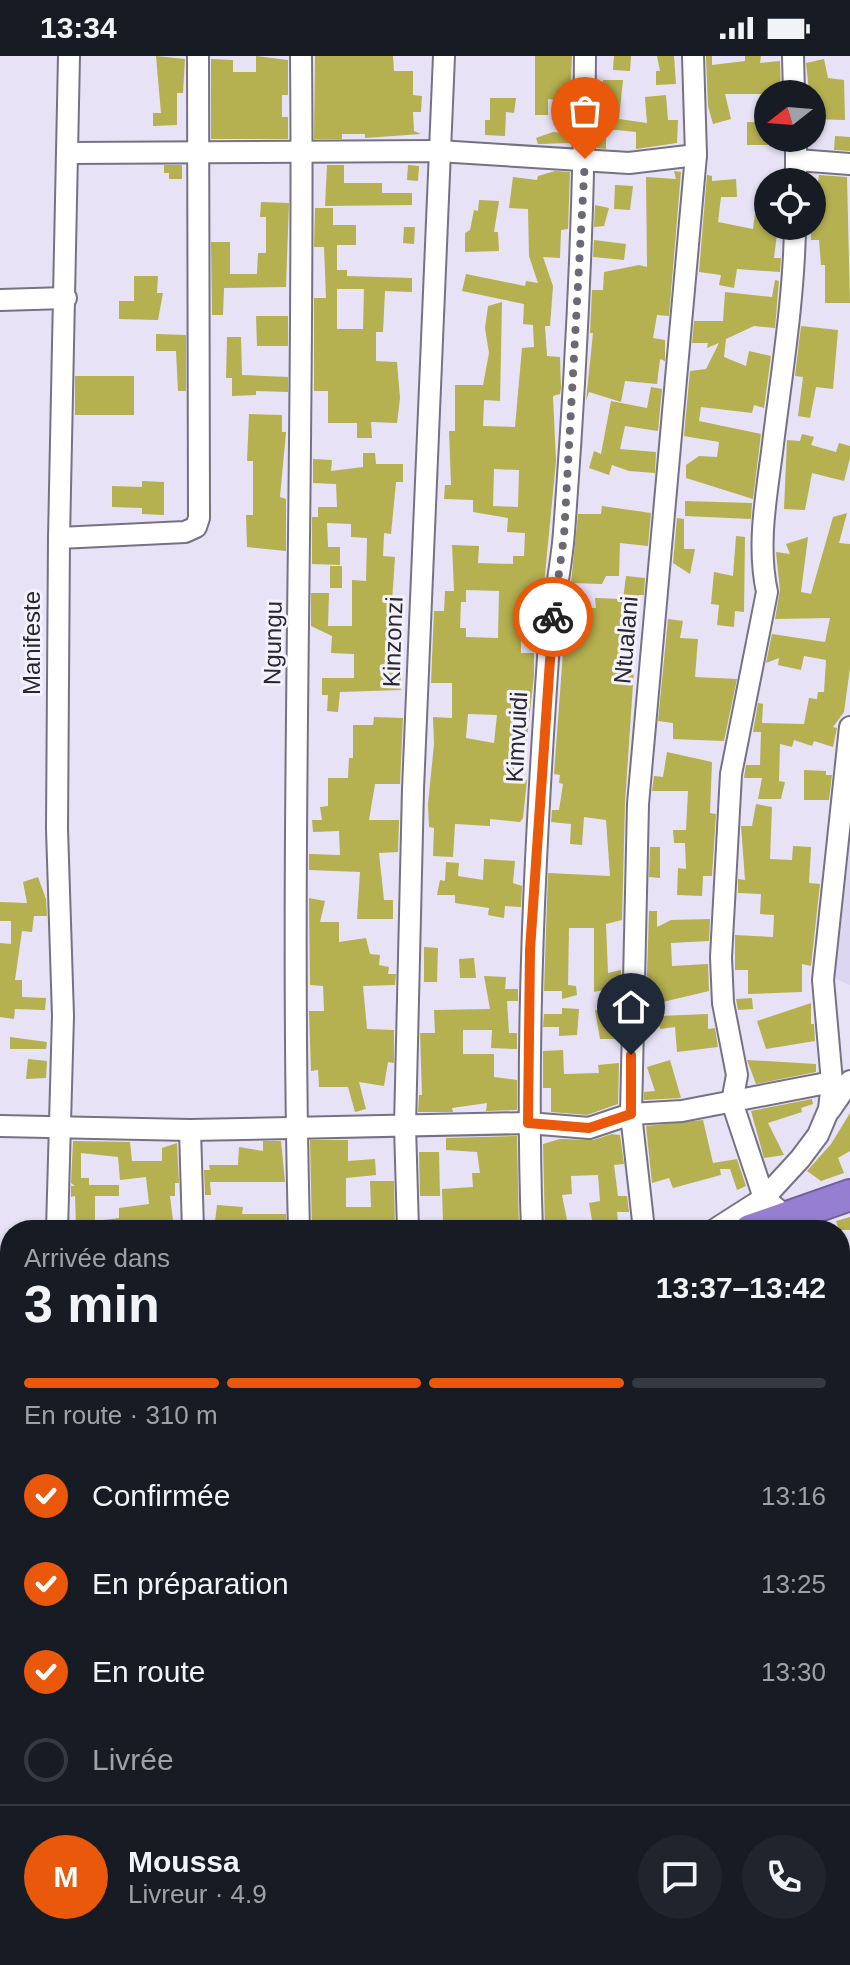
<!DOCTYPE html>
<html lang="fr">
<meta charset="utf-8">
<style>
:root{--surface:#171b24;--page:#20242c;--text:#f1f3f6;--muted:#9ea1a6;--line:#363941;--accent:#ea580c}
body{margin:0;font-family:Helvetica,sans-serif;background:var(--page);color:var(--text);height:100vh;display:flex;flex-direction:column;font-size:30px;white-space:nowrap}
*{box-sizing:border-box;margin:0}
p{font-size:26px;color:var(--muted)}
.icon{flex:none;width:44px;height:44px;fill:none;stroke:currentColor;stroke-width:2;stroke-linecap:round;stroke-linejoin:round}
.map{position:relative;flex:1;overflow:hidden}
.side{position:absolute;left:0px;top:1164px;width:850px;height:746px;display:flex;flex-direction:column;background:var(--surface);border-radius:32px 32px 0 0;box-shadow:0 2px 6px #0004}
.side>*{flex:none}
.needle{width:52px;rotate:253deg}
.controls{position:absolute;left:754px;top:24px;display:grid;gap:16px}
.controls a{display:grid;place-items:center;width:72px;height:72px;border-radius:50%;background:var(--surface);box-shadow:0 2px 6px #0004;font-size:40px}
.pin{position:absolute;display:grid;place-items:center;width:68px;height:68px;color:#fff;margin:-82px -34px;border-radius:50% 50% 50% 0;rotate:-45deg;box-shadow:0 0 8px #0007}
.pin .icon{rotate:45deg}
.courier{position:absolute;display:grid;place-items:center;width:80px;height:80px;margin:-40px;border:6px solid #ea580c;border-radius:50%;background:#fff;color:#222;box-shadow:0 2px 10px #0007}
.head em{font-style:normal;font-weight:800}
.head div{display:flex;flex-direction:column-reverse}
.head{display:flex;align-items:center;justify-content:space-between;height:136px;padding:0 24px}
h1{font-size:52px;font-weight:800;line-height:60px}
.bar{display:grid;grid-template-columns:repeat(4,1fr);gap:12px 8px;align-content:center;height:96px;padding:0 24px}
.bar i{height:10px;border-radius:6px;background:var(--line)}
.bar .active{background:var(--accent)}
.bar p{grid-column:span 4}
.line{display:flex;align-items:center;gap:20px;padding:0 24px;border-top:2px solid var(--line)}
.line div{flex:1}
.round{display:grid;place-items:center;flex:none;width:84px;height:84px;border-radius:42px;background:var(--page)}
ol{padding:0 24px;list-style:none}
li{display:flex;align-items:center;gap:24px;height:88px}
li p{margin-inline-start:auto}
li .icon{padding:8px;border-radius:50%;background:var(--accent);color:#fff;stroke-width:4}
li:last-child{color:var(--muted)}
li i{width:44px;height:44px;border:4px solid var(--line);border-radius:50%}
.status{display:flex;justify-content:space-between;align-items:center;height:56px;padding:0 40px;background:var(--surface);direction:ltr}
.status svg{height:22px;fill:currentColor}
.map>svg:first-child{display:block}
</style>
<div class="status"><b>13:34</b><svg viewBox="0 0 49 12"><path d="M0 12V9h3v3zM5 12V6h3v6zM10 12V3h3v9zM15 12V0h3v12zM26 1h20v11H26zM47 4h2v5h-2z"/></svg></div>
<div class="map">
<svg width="850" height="1909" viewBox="0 0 850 1909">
<rect width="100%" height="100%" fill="#e7e2f6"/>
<polygon fill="#dcd6f1" points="850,746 850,929 831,921"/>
<g fill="#b5b050" fill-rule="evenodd">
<polygon points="156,0 185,3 183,37 177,37 177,69 153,70 153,57 161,57"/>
<polygon points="256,0 288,4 288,39 282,39 282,61 288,61 288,83 211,83 211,3 233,4 233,16 256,16"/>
<polygon points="315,0 393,0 394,15 413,15 413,39 422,40 421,56 413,56 414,75 421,78 365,82 365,78 342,78 342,83 314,83"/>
<polygon points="535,0 572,0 570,46 548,43 548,59 535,59"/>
<polygon points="614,0 631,0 630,15 613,14"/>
<polygon points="657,0 674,0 676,28 656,29 656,15 660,15"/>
<polygon points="706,0 712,0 712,9 745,5 745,0 761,0 760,7 780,5 781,38 725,38 731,63 713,68 708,50"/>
<polygon points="824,3 828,22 844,24 845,64 812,63 806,7"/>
<polygon points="603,24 623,24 619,63 647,67 645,41 666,39 668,64 678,64 677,87 636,93 636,76 606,73 606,93 597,92 597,61 603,60 597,59 598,44 603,44"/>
<polygon points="490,42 516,42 514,57 506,56 505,80 485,79 485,64 490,64"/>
<polygon points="747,66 768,67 768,89 747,89"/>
<polygon points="553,76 571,78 571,87 538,88 536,82"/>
<polygon points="835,80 850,81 850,95 834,94"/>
<polygon points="164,109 182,109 182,123 169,123 169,117 164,117"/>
<polygon points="327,109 344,109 344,127 382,127 382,137 412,137 412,149 325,150"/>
<polygon points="408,109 419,110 418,125 407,124"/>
<path d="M555,115L570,116L568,173L561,174L560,202L543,201L553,230L550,270H545L547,300L560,301L561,332L560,338L553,340L556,405L544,529L530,530L528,573L521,572V597H534V619L526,692L516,691L513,723L527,724L523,762L520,766L490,763V770L455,768L453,801L433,800L434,772L429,771L428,748L434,688L433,661L452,662V627H431L434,555H444L445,535H454L452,489L479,490L478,507L513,508V500H524L525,477L507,476L508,462L473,456V444L444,443L445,429H451L449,375H455V329H483L489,297L485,272L488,250L502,246L500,345L484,344L483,370L515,371L522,292L534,291L533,269L523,268L524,248L462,235L466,218L525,230L526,225L538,227L529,200L528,153L509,152L513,121L537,124L538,120ZM494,413L519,414L518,451L493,450ZM466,534L499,535L498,582L466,581V572H460L461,546H466ZM468,658L497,659L494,687L466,682Z"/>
<polygon points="674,115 681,116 669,260 657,259 653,282 665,284 665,305 660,303 657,328 625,325 621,346 589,336 586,345 593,277 590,277 592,234 603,234 604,216 639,209 647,211 646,121 676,123"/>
<polygon points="707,119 712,120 712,125 736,123 737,141 721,141 718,166 753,173 755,157 768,158 768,170 778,170 774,202 781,202 780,216 737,213 734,232 719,229 721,219 699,216"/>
<polygon points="819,119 847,121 850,247 825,247 825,209 821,209 819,184 811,184 812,126 818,126"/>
<polygon points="615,129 633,130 630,154 614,153"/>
<polygon points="479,144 499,145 494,176 498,176 499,195 465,196 465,177 470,174 474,154 478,155"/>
<polygon points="261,146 289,147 286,231 224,232 223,259 212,259 211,186 230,186 230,218 257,218 258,197 266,197 266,161 260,161"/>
<polygon points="595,149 609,152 604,170 594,171"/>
<path d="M315,152H333V169H356V189H337V214H347V220L412,222V236L385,235L383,276H376V305L397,306L400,342L397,367L371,366L372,382H357V367H328V335H314V242H326L324,191H314ZM337,233H364L363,273H337Z"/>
<polygon points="404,171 415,171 414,188 403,187"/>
<polygon points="594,184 626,188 624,204 593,201"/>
<polygon points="134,220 158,220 157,237 163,237 158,264 119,263 119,245 134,245"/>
<polygon points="775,224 779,225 775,272 754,270 726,283 724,301 746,310 749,295 771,300 764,352 754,349 752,357 701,351 699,365 761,378 753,443 686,422 686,409 699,400 717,401 719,386 684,380 690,315 706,313 719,287 707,292 708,287 692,287 694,265 723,265 725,236 772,241"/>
<polygon points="256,260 288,260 288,290 257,290"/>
<polygon points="801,270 838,274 833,333 816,331 810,362 798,360 803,321 795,320"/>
<polygon points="156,278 186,279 186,335 178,335 176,295 156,295"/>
<polygon points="227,281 241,281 242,319 288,321 288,336 256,335 256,339 232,340 232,322 226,322"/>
<rect x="75" y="320" width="59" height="39"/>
<polygon points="651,331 662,333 658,375 625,370 620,393 656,396 655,417 629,415 612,409 609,419 589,412 594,395 601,398 611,345 647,352"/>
<polygon points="249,358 282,359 282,376 286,376 280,441 286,443 286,495 247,491 246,459 253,459 253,405 247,405"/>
<polygon points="802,378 814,381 811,389 836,396 839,387 850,390 850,402 844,425 812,417 805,454 784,453 787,384 800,385"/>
<polygon points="363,397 375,397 376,408 403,408 403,426 396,426 391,478 384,477 383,500 395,501 392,546 396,546 396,562 389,562 388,585 399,585 401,634 340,636 338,656 327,655 328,639 322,639 322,622 354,622 354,598 331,597 332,580 311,570 311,537 329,537 328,570 352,570 352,524 366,525 367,482 351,481 351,468 327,467 328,491 340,491 340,509 312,508 312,461 318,461 318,451 337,451 336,428 313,427 313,403 332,404 331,415 363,411"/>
<polygon points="142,425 164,426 164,459 142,458 142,452 112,451 112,430 142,431"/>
<polygon points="685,445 752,447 751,463 685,460"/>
<polygon points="602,450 651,457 648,490 620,487 619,520 606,520 602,528 571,527 578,458 601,458"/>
<polygon points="847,457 839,487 850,488 850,612 844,656 833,671 837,672 833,691 814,685 812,690 794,684 792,691 780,688 779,725 785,726 781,743 758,743 762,722 744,722 746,709 760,709 761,676 753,676 758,647 763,648 762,667 804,668 809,642 817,643 818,636 824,636 826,604 804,600 801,614 778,609 779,602 766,607 772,578 825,586 830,562 775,563 780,534 776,496 790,498 786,488 808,481 801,536 811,538 833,461"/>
<polygon points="677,462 684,463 684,493 695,493 690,518 673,507"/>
<polygon points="736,480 745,481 744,556 735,555 734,571 717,569 719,549 711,548 714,516 733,520"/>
<rect x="330" y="510" width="12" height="22"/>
<polygon points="626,520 645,522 644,539 639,539 625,747 622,864 606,868 608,917 621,914 621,930 594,936 594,872 569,872 568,929 576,930 577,939 562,943 562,935 544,935 548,817 610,820 606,764 584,761 582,789 570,788 571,768 551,766 552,754 559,754 563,728 559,727 560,719 554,718 566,556 567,551 596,552 595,542 623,543"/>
<polygon points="668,563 683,565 680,582 698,583 695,621 737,623 724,685 673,683 673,667 658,665"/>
<polygon points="374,661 403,662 400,728 375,728 369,764 399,764 398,796 379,797 384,844 393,844 393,863 357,863 360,816 309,814 309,798 340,799 339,775 313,776 312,764 322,764 320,751 328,750 328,722 348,722 349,702 353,702 353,669 373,669"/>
<polygon points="667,696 712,706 710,757 716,758 712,820 703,820 702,840 677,839 678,812 686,813 685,787 674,787 673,774 686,774 688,735 652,735 654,720 663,721"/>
<polygon points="804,714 826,715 826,719 832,719 829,744 804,744"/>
<polygon points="756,748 772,751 770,803 792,804 793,790 811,791 809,827 820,828 811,910 802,908 802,936 748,938 748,914 735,914 735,879 773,881 774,859 760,858 761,838 738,837 738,823 745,824 741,770 752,770"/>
<polygon points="650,791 660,791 660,822 649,821"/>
<polygon points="484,803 515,805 513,827 522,830 521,851 505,850 504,862 488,859 489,852 455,847 455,839 437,839 440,824 445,825 446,806 459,807 458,820 483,824"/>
<polygon points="38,821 46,843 47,860 34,860 32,876 22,875 15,924 22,924 22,941 46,942 45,954 15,953 14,963 0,961 0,887 11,888 11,865 0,865 0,846 27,847 23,826"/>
<polygon points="309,842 325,845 320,866 339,866 339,886 366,882 370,898 380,899 379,909 389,911 388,918 396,918 395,929 363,930 367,973 394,974 394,1007 388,1006 384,1030 359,1026 366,1053 355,1056 348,1031 319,1031 318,1014 311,1015 309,955 324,955 323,930 310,929"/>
<polygon points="649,855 657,855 657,871 671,864 710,863 709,885 671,887 672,910 708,908 709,935 646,950"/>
<polygon points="424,891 438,892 437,926 424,926"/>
<polygon points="474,902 476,922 460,922 459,903"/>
<polygon points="484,920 506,921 505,933 518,933 518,945 507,945 509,977 517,977 517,993 491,992 492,974 463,974 463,998 494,998 494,1021 517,1024 517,1054 486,1055 487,1047 452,1052 453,1056 418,1056 419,1039 422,1039 420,977 435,977 434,954 490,953"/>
<polygon points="752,942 753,953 738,954 736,943"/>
<polygon points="811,947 811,968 814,968 815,985 766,993 757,965"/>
<polygon points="562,952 579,953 577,979 559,980 559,971 543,971 544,958 562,958"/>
<polygon points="595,954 620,955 620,983 600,983"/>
<polygon points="708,958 708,973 715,972 718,991 677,996 675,971 660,973 658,960"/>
<polygon points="10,981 47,986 46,993 10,993"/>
<polygon points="563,994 564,1018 599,1017 598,1009 619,1007 618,1048 587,1059 551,1056 551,1032 543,1032 543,995"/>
<polygon points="28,1003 47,1005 46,1022 26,1023"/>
<polygon points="670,1004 681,1042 644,1044 644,1036 655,1035 647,1011"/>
<polygon points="747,1004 816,1008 816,1016 756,1028"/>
<polygon points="812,1043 813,1048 801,1052 802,1056 768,1067 784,1099 764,1102 751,1055"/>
<polygon points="850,1057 850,1095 838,1102 844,1117 821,1125 807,1115 831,1088"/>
<polygon points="703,1064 713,1107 737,1103 746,1130 737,1134 730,1113 720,1113 721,1119 673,1132 669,1122 652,1127 646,1070"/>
<polygon points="612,1078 620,1079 624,1108 614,1109 618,1140 627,1140 629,1156 617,1156 619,1174 570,1174 570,1170 592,1164 589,1147 600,1145 598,1119 571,1120 572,1138 562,1139 569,1174 545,1174 543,1088 560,1083 593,1084"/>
<polygon points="517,1080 519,1174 482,1174 480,1165 443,1166 442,1133 473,1131 472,1117 480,1117 477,1096 446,1094 446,1082"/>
<polygon points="310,1084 348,1084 348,1105 375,1103 376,1119 346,1122 346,1151 371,1151 370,1125 394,1125 395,1174 375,1174 374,1165 337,1166 338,1174 312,1174"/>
<path d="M73,1085L130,1086L132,1105H162V1092L177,1087L179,1127H175V1140H170L174,1173L86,1174L85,1169H76L75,1140L71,1141V1130H75L71,1127ZM81,1097L118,1101L120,1124L146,1121L149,1148L119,1152V1162L95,1165V1140H119V1129H89V1122H81Z"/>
<polygon points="263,1085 281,1085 285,1126 210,1126 211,1139 205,1139 204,1114 210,1114 209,1109 238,1109 239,1091 263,1095"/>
<polygon points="419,1096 439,1096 440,1140 420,1140"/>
<polygon points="217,1149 243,1151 242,1158 286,1158 286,1174 214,1174"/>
<polygon points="850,1161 850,1174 839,1174 836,1165"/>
</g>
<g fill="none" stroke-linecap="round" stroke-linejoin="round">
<g stroke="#767284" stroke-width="24">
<g id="minor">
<polyline points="793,0 794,38"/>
<polyline points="796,82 796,126"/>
<polyline points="69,97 438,95 629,107 696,99"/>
<polyline points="797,104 850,108"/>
<polyline points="0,244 66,242"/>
<polyline points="59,482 185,476 196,471 199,462 198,0"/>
<polyline points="830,1054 850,1025"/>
<polyline points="0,1070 190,1074 528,1067 589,1072 631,1058 682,1055 832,1026"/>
<polyline points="190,1074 193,1174"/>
<path d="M789,1163L764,1142L732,1046L737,1019L723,947L721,901L731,718L767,536C757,490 766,442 772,396C781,321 794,245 795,170"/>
<polyline points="57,1174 63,960 57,773 59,482 69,0"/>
<path d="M299,1174C289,783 305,391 301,0"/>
<polyline points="408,1174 405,1070 413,733 444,0"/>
<path d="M532,1174C525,983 535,793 548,602C550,559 561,518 564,476C576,318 584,159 585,0"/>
<polyline points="644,1174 631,1058 638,748 696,99 693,0"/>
<polyline points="714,1174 764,1142 800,1103 818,1079 829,1053 832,1026 823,924 850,671"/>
<polyline points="840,1259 850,1258"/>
<polyline points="840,1594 850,1590"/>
<polyline points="0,1616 10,1620"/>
<polyline points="46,1900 46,1909"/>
<polyline points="170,1900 170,1909"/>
<polyline points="274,1900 274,1909"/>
<polyline points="380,1900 380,1909"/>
<polyline points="595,1900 595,1909"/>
<polyline points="702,1900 702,1909"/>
<polyline points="489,1909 489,1900"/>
<polyline points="800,1909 800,1900"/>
</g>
</g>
<g stroke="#706198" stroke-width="34">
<g id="highway">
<polyline points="750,1174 850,1139"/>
<polyline points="0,1298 10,1297"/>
</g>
</g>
<use href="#minor" stroke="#fff" stroke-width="20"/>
<use href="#highway" stroke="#967fd1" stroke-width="30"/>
</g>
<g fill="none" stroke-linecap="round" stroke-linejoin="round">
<polyline stroke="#6c6975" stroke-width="8" stroke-dasharray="0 14.4" points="553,561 564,480 585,103"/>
<polyline stroke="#ea580c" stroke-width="10" points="553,561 530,894 528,1067 589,1072 631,1058 631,999"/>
</g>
<g text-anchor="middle" stroke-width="6" stroke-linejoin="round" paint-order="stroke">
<g font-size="24" fill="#2a282f" stroke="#f3f1fd">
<text transform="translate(626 584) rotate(-85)" y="8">Ntualani</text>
<text transform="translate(393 586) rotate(-88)" y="8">Kinzonzi</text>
<text transform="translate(32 587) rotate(-90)" y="8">Manifeste</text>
<text transform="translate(273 587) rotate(-89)" y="8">Ngungu</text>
<text transform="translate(517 681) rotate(-87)" y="8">Kimvuidi</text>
</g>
</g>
</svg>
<div class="controls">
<a><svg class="needle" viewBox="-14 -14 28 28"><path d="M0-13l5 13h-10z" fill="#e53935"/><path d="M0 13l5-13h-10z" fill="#9ea1a6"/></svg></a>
<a><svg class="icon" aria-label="locate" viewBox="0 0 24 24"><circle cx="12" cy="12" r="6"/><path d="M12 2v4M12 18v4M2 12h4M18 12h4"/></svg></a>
</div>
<div class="pin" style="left:585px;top:103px;background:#ea580c"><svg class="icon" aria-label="bag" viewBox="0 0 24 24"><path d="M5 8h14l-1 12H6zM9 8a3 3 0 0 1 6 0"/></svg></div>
<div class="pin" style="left:631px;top:999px;background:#1f2937"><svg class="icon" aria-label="home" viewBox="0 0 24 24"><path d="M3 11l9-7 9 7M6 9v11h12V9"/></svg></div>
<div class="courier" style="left:553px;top:561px"><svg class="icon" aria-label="bike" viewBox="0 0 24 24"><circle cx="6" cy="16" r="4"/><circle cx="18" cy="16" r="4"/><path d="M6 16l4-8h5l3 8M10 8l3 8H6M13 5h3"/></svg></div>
<section class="side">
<div class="head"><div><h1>3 min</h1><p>Arrivée dans</p></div><em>13:37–13:42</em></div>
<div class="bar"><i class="active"></i><i class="active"></i><i class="active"></i><i></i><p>En route · 310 m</p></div>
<ol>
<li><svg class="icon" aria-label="check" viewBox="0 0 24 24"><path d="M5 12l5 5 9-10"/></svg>Confirmée<p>13:16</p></li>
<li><svg class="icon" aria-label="check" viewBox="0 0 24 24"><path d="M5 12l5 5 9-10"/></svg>En préparation<p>13:25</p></li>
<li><svg class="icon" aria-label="check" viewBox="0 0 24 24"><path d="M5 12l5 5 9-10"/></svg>En route<p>13:30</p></li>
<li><i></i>Livrée</li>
</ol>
<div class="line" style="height:144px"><b class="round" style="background:var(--accent);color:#fff">M</b><div><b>Moussa</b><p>Livreur · 4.9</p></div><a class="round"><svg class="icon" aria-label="chat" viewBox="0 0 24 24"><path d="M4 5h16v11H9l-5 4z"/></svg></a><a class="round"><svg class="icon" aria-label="phone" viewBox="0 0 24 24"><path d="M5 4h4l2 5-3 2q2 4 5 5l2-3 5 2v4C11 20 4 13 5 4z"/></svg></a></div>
</section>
</div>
